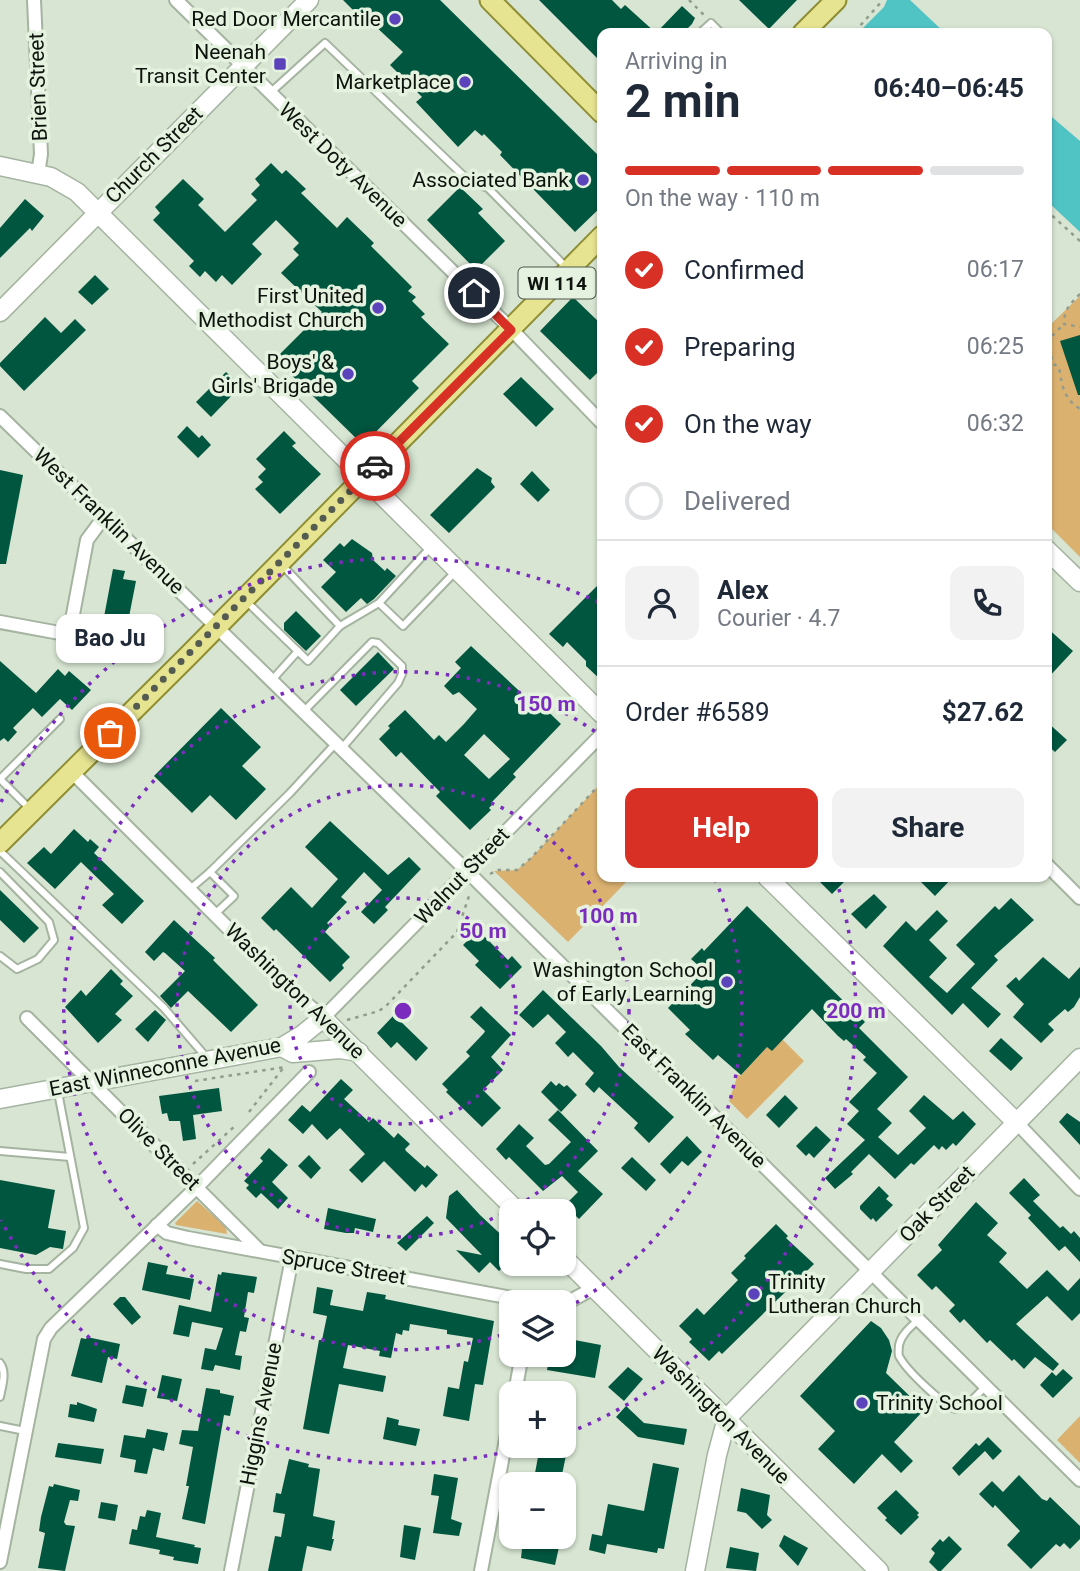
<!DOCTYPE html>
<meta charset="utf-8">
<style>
:root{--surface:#fff;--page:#f2f2f3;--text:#1f2937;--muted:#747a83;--line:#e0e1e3;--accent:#d93025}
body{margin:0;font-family:Roboto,sans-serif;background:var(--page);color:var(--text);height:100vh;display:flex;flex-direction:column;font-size:26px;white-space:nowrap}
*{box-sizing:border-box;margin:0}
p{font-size:23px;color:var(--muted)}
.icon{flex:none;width:38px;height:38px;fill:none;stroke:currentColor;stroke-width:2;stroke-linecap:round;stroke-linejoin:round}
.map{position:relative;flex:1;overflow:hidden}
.panel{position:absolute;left:597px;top:28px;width:455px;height:854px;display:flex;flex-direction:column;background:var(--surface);border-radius:14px;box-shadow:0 2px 5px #0004}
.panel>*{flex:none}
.controls{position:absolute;left:499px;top:1199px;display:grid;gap:14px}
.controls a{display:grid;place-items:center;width:77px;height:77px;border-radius:14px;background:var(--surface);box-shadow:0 2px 5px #0004;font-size:35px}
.pin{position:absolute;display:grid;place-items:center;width:60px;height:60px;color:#fff;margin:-30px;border:4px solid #fff;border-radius:50%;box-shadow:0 2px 7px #0007}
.courier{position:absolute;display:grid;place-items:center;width:70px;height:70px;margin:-35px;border:5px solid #d93025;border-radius:50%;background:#fff;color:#222;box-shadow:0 2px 9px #0007}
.bubble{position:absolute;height:49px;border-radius:14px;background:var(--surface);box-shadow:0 2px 5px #0004;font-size:23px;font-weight:700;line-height:49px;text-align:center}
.headline em{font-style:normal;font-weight:700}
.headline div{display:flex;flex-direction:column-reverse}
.headline{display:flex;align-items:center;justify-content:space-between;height:119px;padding:0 28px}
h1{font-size:46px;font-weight:700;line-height:52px}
.bar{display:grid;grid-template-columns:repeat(4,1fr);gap:10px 7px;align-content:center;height:84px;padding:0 28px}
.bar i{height:9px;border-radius:5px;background:var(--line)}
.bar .selected{background:var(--accent)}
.bar p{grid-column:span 4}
.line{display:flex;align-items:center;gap:18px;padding:0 28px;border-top:2px solid var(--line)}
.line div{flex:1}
.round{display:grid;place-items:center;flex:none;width:74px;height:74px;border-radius:14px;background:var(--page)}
ol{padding:0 28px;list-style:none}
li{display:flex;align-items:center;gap:21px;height:77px}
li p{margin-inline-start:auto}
li .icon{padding:7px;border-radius:50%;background:var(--accent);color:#fff;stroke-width:4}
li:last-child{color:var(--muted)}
li i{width:38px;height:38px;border:4px solid var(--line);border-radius:50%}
.button{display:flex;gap:14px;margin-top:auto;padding:14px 28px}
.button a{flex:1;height:80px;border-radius:14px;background:var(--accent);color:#fff;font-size:28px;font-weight:700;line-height:80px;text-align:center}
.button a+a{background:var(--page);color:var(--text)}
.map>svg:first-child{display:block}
</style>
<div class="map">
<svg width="1080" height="1571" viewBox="0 0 1080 1571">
<rect width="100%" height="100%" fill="#d7e5d2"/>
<g fill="#dbb170">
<polygon points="1080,296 1080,557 1047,524 1046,329"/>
<polygon points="602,782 602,877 631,877 568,942 494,871 517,870 530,859"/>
<polygon points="783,1040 804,1061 747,1119 729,1101 738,1074 740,1076 767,1047"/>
<polygon points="197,1201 226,1227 227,1234 176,1225 175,1223"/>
<polygon points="1080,1416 1080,1463 1057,1440"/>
</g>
<g fill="#50c3c5">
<polygon points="887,0 910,0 945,33 863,33 863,28 884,7"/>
<polygon points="1046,112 1080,141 1080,232 1047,201"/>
</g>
<g fill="#00563f" fill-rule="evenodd">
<polygon points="343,0 440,0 602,159 602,206 575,232 500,155 502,152 484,134 482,136 475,130 458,147 416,102 422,97 390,65 403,52 373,24 370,27"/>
<polygon points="539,0 612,0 621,9 625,5 656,33 602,33 602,63"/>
<polygon points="739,0 797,0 769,29"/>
<polygon points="682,6 695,18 692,24 683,33 656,33"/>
<polygon points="271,163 282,174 286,170 306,189 301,193 337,228 347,217 374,243 371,246 412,287 408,291 416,297 412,301 425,314 421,317 449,344 412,381 419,388 363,445 275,359 322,312 281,273 299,255 293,249 299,243 276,220 252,244 262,254 232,285 222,275 216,282 205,271 200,277 189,266 194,261 153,220 160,213 155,207 183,179 204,199 198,205 225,232 257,200 251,194 260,185 255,179"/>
<polygon points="460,187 483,209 478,213 505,241 476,270 427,220"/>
<polygon points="25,199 44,216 32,231 30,228 0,258 0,228"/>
<polygon points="95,275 109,289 92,305 78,292"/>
<polygon points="573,297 602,325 602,368 590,380 540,331"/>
<polygon points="45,317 61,333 75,319 86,330 24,391 0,366 0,363"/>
<polygon points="1080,335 1080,395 1078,395 1060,341"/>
<polygon points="226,372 241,386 211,417 196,402"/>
<polygon points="521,377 554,409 536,427 503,394"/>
<polygon points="187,426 199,438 202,435 211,445 198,458 177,437"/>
<polygon points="284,431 296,443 292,446 321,474 280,514 255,489 263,482 258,477 266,469 256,459"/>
<polygon points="477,468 492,478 491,482 495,487 449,533 430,515"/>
<polygon points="0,470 23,475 6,564 0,564"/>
<polygon points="532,471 550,490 538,502 520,484"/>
<polygon points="352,539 372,553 373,560 385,571 387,568 396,576 374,599 367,604 361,598 346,612 321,587 336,572 323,560 340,543 344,547"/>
<polygon points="113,569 125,571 123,579 136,581 128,622 104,617"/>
<polygon points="602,581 602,681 586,666 586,661 567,642 563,647 549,634"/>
<polygon points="296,611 321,636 306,651 284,630 284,623"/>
<polygon points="1046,627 1073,651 1046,680"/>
<path d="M471,646L530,701L533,697L561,724L513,774L516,777L491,803L493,804L489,808L491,810L470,830L436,796L440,792L401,752L396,757L379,739L390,728L388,726L405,710L434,740L439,735L446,742L464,724L477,709L459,692L453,695L444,686L461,668L455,662ZM484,734L510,759L489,779L464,755Z"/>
<polygon points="378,652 394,669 356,706 340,690"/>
<polygon points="0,661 36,693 58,669 65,676 69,671 91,690 72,710 60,699 42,717 33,708 13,728 17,732 8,742 4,738 0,741"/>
<polygon points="221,708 261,747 242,766 266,789 236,820 210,795 192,813 154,776"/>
<polygon points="1046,721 1067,740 1055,752 1046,744"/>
<polygon points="330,821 388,875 409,857 421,869 385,907 388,910 374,924 361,912 382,890 364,872 341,897 347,902 327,923 330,926 325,932 350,957 342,965 344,968 330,982 276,929 274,931 261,918 291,887 312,908 338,879 305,847"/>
<polygon points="74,829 88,842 90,839 99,847 94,853 144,901 122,924 102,905 114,894 81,862 55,889 27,863 44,847 51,854"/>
<polygon points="815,877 849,877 832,894"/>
<polygon points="916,877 953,877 935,896"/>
<polygon points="0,890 39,928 24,943 0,920"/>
<polygon points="874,894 887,907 866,929 851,914"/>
<polygon points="1011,898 1034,920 994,956 998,960 971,988 1001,1014 988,1028 963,1003 952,1015 883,946 906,921 916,931 937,910 948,921 929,940 947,958 929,977 947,993 975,964 956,945 995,906 999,910"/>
<polygon points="747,906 865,1022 859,1028 908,1077 877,1109 892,1123 878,1137 898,1155 926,1128 909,1111 924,1095 953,1120 963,1111 976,1124 956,1146 953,1143 946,1150 942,1146 939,1150 934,1145 914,1165 911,1163 895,1179 869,1154 851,1172 853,1174 835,1189 825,1178 865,1140 847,1124 859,1111 849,1102 877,1073 863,1060 866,1057 846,1039 844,1041 838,1036 812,1009 772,1051 767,1047 741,1075 718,1055 713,1060 685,1034 690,1030 668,1008 700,975 695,971 699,966 691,959 702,948 704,951"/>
<polygon points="174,920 215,958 213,960 258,1005 231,1032 188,991 171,1008 160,996 185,971 165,953 163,952 154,961 145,952"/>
<polygon points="478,930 508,960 512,956 522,967 500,989 475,965 479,961 463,945"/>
<polygon points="1043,957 1069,979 1080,967 1080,997 1074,1007 1068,1012 1065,1009 1048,1024 1054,1030 1041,1043 1013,1017 1024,1004 1006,986 1016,977 1019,981"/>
<polygon points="111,969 123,981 120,984 133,996 115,1014 122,1020 98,1043 65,1007 81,990 86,996"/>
<polygon points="543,990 601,1046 619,1067 674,1117 649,1143 634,1128 638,1123 599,1087 594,1093 585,1084 594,1073 573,1052 568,1057 558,1046 555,1043 566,1032 548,1014 533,1028 519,1015"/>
<polygon points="481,1006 511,1035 491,1057 503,1070 483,1090 501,1108 482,1127 446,1092 448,1090 442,1084 470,1056 466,1052 484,1033 485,1031 470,1017"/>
<polygon points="155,1010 166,1020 148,1042 135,1029"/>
<polygon points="394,1015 428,1048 416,1061 397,1042 391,1048 377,1033"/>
<polygon points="1001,1038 1023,1058 1011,1071 989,1051"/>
<polygon points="341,1079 353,1090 344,1099 369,1122 373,1118 394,1138 398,1133 410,1144 405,1149 406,1151 425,1168 427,1165 438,1175 426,1188 422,1184 415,1192 384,1161 362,1183 349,1170 365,1154 340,1128 327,1140 312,1124 303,1134 288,1120 302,1105 310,1112"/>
<polygon points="551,1081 556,1086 559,1083 564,1087 567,1085 577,1095 561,1112 541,1092"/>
<polygon points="219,1088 222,1111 193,1115 196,1139 183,1141 180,1121 169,1121 167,1113 162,1114 159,1096"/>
<polygon points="785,1095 798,1108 779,1128 766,1115"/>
<polygon points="558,1110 598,1151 578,1171 603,1194 579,1219 565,1205 578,1192 562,1176 543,1191 509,1157 506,1160 496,1149 519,1124 534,1138 526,1146 545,1165 549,1164 571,1142 548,1120"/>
<polygon points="1067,1113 1080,1122 1080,1145 1059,1122"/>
<polygon points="816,1126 831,1140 814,1158 809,1153 806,1156 796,1146"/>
<polygon points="687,1136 702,1152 688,1166 682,1161 670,1174 660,1164"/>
<polygon points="269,1148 288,1165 272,1182 288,1198 278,1209 261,1193 256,1198 246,1188 249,1185 244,1181 263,1161 260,1158"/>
<polygon points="309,1155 321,1168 311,1179 298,1166"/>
<polygon points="632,1157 656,1180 646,1191 621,1168"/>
<polygon points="1024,1178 1040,1195 1033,1201 1060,1228 1063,1226 1071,1234 1074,1231 1080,1238 1080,1262 1065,1246 1059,1251 1028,1218 1031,1215 1009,1193"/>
<polygon points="0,1180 55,1190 48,1228 66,1231 63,1249 50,1247 36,1255 0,1248"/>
<polygon points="879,1186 889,1196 886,1199 893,1205 876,1222 873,1218 871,1220 860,1209 860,1206"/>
<polygon points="457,1190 480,1215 511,1244 511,1259 499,1271 490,1262 479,1273 456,1250 482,1255 446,1218 449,1196"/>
<polygon points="976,1202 998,1223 987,1235 1007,1253 999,1262 1027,1289 1047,1270 1068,1291 1080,1278 1080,1313 1072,1321 1047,1296 1016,1324 1059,1364 1053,1371 1035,1357 1024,1369 1014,1359 1012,1361 990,1340 987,1343 964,1319 960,1323 949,1311 955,1305 936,1286 932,1290 917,1275 942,1250 938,1245"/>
<polygon points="328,1208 376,1219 373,1232 355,1228 354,1233 346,1233 324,1229"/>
<polygon points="427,1216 434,1223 406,1251 397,1243"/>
<polygon points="776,1224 788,1236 786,1238 814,1264 722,1354 719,1351 709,1361 689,1342 692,1339 679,1326 697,1308 704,1315 738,1280 731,1273 746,1258 744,1256"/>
<polygon points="148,1262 168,1266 166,1274 194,1279 190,1300 142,1290"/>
<polygon points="222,1272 257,1277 254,1293 248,1292 244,1317 249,1318 246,1332 240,1331 235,1355 242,1356 240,1370 215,1365 213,1371 201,1369 205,1348 216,1350 223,1328 192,1322 189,1337 173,1334 179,1305 211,1312 218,1274 221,1275"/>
<polygon points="317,1287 333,1290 330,1305 363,1311 367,1292 386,1295 385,1299 494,1321 483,1385 475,1384 469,1421 443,1416 448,1387 459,1389 464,1361 468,1362 473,1338 447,1334 447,1330 410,1324 409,1331 403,1330 402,1335 396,1333 391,1358 379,1356 380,1351 348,1345 343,1368 386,1376 383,1392 339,1384 329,1434 303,1429 319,1340 322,1340 327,1316 313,1313"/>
<polygon points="120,1297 125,1297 141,1317 132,1325 113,1304"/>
<polygon points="871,1321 881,1328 889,1340 892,1351 886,1373 924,1410 894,1442 913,1461 901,1473 882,1454 854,1484 818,1449 835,1431 800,1396"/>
<polygon points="87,1337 120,1344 117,1359 108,1357 102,1383 71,1376 81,1338 86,1339"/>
<polygon points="564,1338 601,1345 595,1378 547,1370 550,1354 564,1354"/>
<polygon points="628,1367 643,1379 624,1401 608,1387"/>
<polygon points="1063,1369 1073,1378 1053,1398 1040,1385 1052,1372 1056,1376"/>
<polygon points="162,1375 182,1379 177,1401 157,1398"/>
<polygon points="126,1385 147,1389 143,1407 122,1403"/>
<polygon points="206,1388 220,1390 220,1393 234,1396 230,1416 224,1415 205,1524 182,1519 189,1486 186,1486 193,1447 179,1444 182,1430 198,1431"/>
<polygon points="77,1402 97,1409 94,1422 68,1417 70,1404 77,1405"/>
<polygon points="564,1405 576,1407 569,1443 564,1442"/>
<polygon points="626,1406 644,1423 687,1429 684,1445 638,1437 616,1417"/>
<polygon points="387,1417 399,1420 398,1425 420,1429 416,1446 383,1439"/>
<polygon points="147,1429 168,1433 164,1451 153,1448 147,1474 134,1472 136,1460 120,1457 124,1435 145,1438"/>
<polygon points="988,1437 1002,1451 993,1460 985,1451 959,1476 952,1468 976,1443 979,1446"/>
<polygon points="58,1443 104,1449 101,1464 55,1457"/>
<polygon points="540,1446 568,1446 560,1484 533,1484"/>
<polygon points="289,1459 309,1464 308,1467 320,1469 313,1516 335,1521 332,1539 334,1539 331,1551 307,1546 302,1571 268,1571 275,1536 281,1537 285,1514 273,1512 276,1493 281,1494"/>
<polygon points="653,1463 679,1468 664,1549 658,1548 657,1553 607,1544 605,1554 589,1550 592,1534 602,1536 608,1504 644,1511"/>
<polygon points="434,1474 458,1478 451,1519 462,1523 459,1536 433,1533 439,1496 431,1495"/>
<polygon points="1019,1475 1042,1499 1047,1501 1050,1497 1080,1526 1080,1539 1070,1549 1064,1543 1060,1547 1056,1544 1031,1569 1007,1545 1020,1531 995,1505 993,1508 979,1494 992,1481 1003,1492"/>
<polygon points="54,1484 80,1490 78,1501 70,1500 64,1522 66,1525 75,1526 65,1571 38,1568 45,1533 39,1531 41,1517 49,1486 53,1487"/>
<polygon points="741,1488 770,1495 767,1515 772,1520 762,1529 746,1513 737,1511"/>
<polygon points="896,1490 919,1513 917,1515 919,1517 901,1535 885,1520 887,1518 877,1508"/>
<polygon points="101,1502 118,1505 115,1521 98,1518"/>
<polygon points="147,1510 161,1513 156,1537 195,1545 194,1547 201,1548 198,1564 173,1560 174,1557 159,1554 160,1550 129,1544 132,1529 137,1530 140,1516 145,1517"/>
<polygon points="404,1525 421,1528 415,1560 400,1557"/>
<polygon points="784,1535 808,1548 798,1566 779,1546"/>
<polygon points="949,1536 962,1549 941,1571 938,1571 929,1562 935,1553 931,1549 940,1539 943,1542"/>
<polygon points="523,1540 559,1547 555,1565 521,1558"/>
<polygon points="730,1547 759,1553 756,1571 726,1568"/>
</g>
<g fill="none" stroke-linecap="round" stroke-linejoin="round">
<g stroke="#a5b3a1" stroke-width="10">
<g id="lane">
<polyline points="700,33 711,23 721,33"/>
<polyline points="270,93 325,43 469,181 488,188 568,269"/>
<polyline points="245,600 308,661 340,626 281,564"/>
<polyline points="379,603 403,626 456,571"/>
<polyline points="340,626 379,603 430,548"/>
<polyline points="272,680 298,651"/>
<polyline points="304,711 372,642 378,643 402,666 402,674 398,683 342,748"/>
<polyline points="0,779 60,719"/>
<polyline points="0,779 31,810"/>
<polyline points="0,851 164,1008 207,1058"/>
<polyline points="0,872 49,922 54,940 38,959 17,969 0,956"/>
<polyline points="210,872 290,793 336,743"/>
<polyline points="190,889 210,872 234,896 215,914"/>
<polyline points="0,1151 70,1157"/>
<polyline points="0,1264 26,1269 49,1269 73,1248 84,1228 58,1092"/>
<path d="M919,1319C912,1326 901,1334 899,1345C899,1347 898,1353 899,1356C906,1370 941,1403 955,1409L971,1401L986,1386"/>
<path d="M0,1363C7,1372 2,1386 0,1397"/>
<polyline points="0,1426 25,1431"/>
</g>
</g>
<g stroke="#a5b3a1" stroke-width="16">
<g id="street">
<polyline points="34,0 41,154 38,174"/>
<polyline points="176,0 511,329 602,423"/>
<polyline points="0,416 467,871 1080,1480"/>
<polyline points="0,622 65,634 71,625 87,540 104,517"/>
<polyline points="72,772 281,981 323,1018 602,734"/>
<polyline points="1046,864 1080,898"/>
<polyline points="27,1018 260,1251"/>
<polyline points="1017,1123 1080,1189"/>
<polyline points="157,1225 167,1233 188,1238 534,1302"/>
<polyline points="564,1302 572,1300 594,1288"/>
<polyline points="515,1393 522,1354"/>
<polyline points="0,1562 44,1339 51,1328 197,1187 309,1072"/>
<polyline points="231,1571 292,1258"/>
<polyline points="481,1571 511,1413"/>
</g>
</g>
<g stroke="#a5b3a1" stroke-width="21">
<g id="secondary">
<polyline points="0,166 51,177 77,192 602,714"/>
<polyline points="0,312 309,0"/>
<polyline points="1046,549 1080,582"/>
<polyline points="767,877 1017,1123"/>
<polyline points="282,1047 293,1053 340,1049 359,1052"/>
<polyline points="0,1099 282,1047 302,1035 323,1018 517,1211"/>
<polyline points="564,1258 879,1571"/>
<polyline points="695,1571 717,1455 727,1418 1080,1058"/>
</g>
</g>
<g stroke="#8f8e33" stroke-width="23">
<g id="primary">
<polyline points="490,0 602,113"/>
<polyline points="803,33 836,0"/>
<polyline points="0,843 188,656 602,236"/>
</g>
</g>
<g stroke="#919c8d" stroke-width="2.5" stroke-dasharray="3.5 5" stroke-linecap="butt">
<polyline points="689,0 704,15"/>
<polyline points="860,33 859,27 883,0"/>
<polyline points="1046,210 1080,241"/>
<path d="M1080,294C1070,304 1064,309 1064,324L1080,327"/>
<polyline points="1049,339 1052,361"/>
<polyline points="1046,342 1064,324"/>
<path d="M1046,360L1059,367C1062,385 1063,398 1080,409"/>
<polyline points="490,874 498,870 517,870 530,859 602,782"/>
<polyline points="347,1020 379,1011 387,1005 457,932 470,893"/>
<polyline points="195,1081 285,1067"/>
<polyline points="249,1112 284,1067"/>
<polyline points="193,1164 235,1126"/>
</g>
<use href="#lane" stroke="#fff" stroke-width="6"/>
<use href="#street" stroke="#fff" stroke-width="12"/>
<use href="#secondary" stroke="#fff" stroke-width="18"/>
<use href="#primary" stroke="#e6e391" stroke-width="19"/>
</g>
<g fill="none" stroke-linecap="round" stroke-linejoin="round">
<polyline stroke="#545c52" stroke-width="7" stroke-dasharray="0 12.6" points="110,733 375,466"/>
<polyline stroke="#d93025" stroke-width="9" points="375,466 511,330 474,293"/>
</g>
<g fill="none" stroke="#7b2cbf" stroke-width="3.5" stroke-dasharray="3.5 7">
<circle cx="403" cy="1011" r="113"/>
<circle cx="403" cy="1011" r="226"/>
<path d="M511 1332A339 339 0 1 1 600 735M715 879A339 339 0 0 1 565 1309"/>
<path d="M528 1446A453 453 0 0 1 1 1220M1 802A453 453 0 0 1 602 604M836 879A453 453 0 0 1 565 1434"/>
</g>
<g fill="#5a43bb" stroke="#e4f2df" stroke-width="2.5">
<circle cx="395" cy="19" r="7"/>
<rect x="273" y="57" width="14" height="14" rx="3.5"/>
<circle cx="465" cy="82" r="7"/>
<circle cx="583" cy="180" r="7"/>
<circle cx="378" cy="308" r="7"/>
<circle cx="348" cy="374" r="7"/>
<circle cx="727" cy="982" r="7"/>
<circle cx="754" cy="1294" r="7"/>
<circle cx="862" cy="1403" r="7"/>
</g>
<g text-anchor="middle" stroke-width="7" stroke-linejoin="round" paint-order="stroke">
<rect fill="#e4f2df" stroke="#4e564c" stroke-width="2" x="518.5" y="267.5" width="77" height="31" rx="5"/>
<g font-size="19" font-weight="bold" fill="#0e130d">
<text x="557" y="290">WI 114</text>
</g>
<g font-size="21" fill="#0e130d" stroke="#e4f2df" text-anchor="end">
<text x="381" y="26">Red Door Mercantile</text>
<text x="266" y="59">Neenah<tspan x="266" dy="24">Transit Center</tspan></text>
<text x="451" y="89">Marketplace</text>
<text x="569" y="187">Associated Bank</text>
<text x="364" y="303">First United<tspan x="364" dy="24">Methodist Church</tspan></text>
<text x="334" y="369">Boys' &amp;<tspan x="334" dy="24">Girls' Brigade</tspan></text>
<text x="713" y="977">Washington School<tspan x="713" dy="24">of Early Learning</tspan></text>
<text x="768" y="1289" text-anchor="start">Trinity<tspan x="768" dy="24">Lutheran Church</tspan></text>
<text x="876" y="1410" text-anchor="start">Trinity School</text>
</g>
<g font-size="21" fill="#0e130d" stroke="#e4f2df">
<text transform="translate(38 87) rotate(-92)" y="7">Brien Street</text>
<text transform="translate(154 155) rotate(-45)" y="7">Church Street</text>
<text transform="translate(343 165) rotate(44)" y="7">West Doty Avenue</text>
<text transform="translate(109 521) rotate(44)" y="7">West Franklin Avenue</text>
<text transform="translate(462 876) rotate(-46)" y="7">Walnut Street</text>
<text transform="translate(295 991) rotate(44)" y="7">Washington Avenue</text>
<text transform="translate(165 1067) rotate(-11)" y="7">East Winneconne Avenue</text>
<text transform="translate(694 1096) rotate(45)" y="7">East Franklin Avenue</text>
<text transform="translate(159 1149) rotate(45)" y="7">Olive Street</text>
<text transform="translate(937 1204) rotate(-46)" y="7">Oak Street</text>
<text transform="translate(344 1267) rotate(10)" y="7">Spruce Street</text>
<text transform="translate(261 1414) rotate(-79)" y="7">Higgins Avenue</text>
<text transform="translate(721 1415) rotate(45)" y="7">Washington Avenue</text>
</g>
</g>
<circle cx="403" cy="1011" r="10" fill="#7b2cbf" stroke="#e4f2df" stroke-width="3.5"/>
<g font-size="21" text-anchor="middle" font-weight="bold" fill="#7b2cbf" stroke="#e4f2df" stroke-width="7" stroke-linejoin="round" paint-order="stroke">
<text x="546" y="711">150 m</text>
<text x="608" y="923">100 m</text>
<text x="483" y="938">50 m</text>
<text x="856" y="1018">200 m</text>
</g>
</svg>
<div class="controls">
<a><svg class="icon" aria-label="locate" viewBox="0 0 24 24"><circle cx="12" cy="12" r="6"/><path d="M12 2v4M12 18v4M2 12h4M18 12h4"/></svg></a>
<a><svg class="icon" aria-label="layers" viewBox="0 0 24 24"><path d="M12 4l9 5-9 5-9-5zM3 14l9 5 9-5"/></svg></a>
<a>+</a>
<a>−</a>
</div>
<div class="pin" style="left:110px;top:733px;background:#ea580c"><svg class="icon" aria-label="bag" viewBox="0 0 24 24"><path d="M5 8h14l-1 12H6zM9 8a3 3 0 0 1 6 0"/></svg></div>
<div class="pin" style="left:474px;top:293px;background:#1f2937"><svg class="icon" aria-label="home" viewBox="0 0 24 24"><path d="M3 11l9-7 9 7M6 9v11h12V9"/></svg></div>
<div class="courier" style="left:375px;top:466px"><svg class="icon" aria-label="car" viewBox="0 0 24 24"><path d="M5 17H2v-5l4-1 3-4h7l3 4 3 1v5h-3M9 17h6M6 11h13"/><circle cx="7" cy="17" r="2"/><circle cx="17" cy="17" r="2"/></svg></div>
<div class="bubble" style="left:56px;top:614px;width:108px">Bao Ju</div>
<section class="panel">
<div class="headline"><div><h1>2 min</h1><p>Arriving in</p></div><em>06:40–06:45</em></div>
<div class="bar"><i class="selected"></i><i class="selected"></i><i class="selected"></i><i></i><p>On the way · 110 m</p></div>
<ol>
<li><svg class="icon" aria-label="check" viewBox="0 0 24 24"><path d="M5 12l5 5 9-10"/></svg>Confirmed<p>06:17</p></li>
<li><svg class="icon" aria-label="check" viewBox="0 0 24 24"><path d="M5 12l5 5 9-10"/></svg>Preparing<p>06:25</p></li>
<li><svg class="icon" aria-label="check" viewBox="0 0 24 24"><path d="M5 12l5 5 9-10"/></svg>On the way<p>06:32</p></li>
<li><i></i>Delivered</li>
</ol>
<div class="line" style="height:126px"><a class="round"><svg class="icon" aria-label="person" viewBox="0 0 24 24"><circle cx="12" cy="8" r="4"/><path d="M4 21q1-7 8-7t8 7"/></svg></a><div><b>Alex</b><p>Courier · 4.7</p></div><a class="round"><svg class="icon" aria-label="phone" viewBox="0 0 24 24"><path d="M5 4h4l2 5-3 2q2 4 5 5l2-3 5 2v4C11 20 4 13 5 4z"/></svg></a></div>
<div class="line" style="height:91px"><div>Order #6589</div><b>$27.62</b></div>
<div class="button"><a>Help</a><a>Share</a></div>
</section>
</div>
